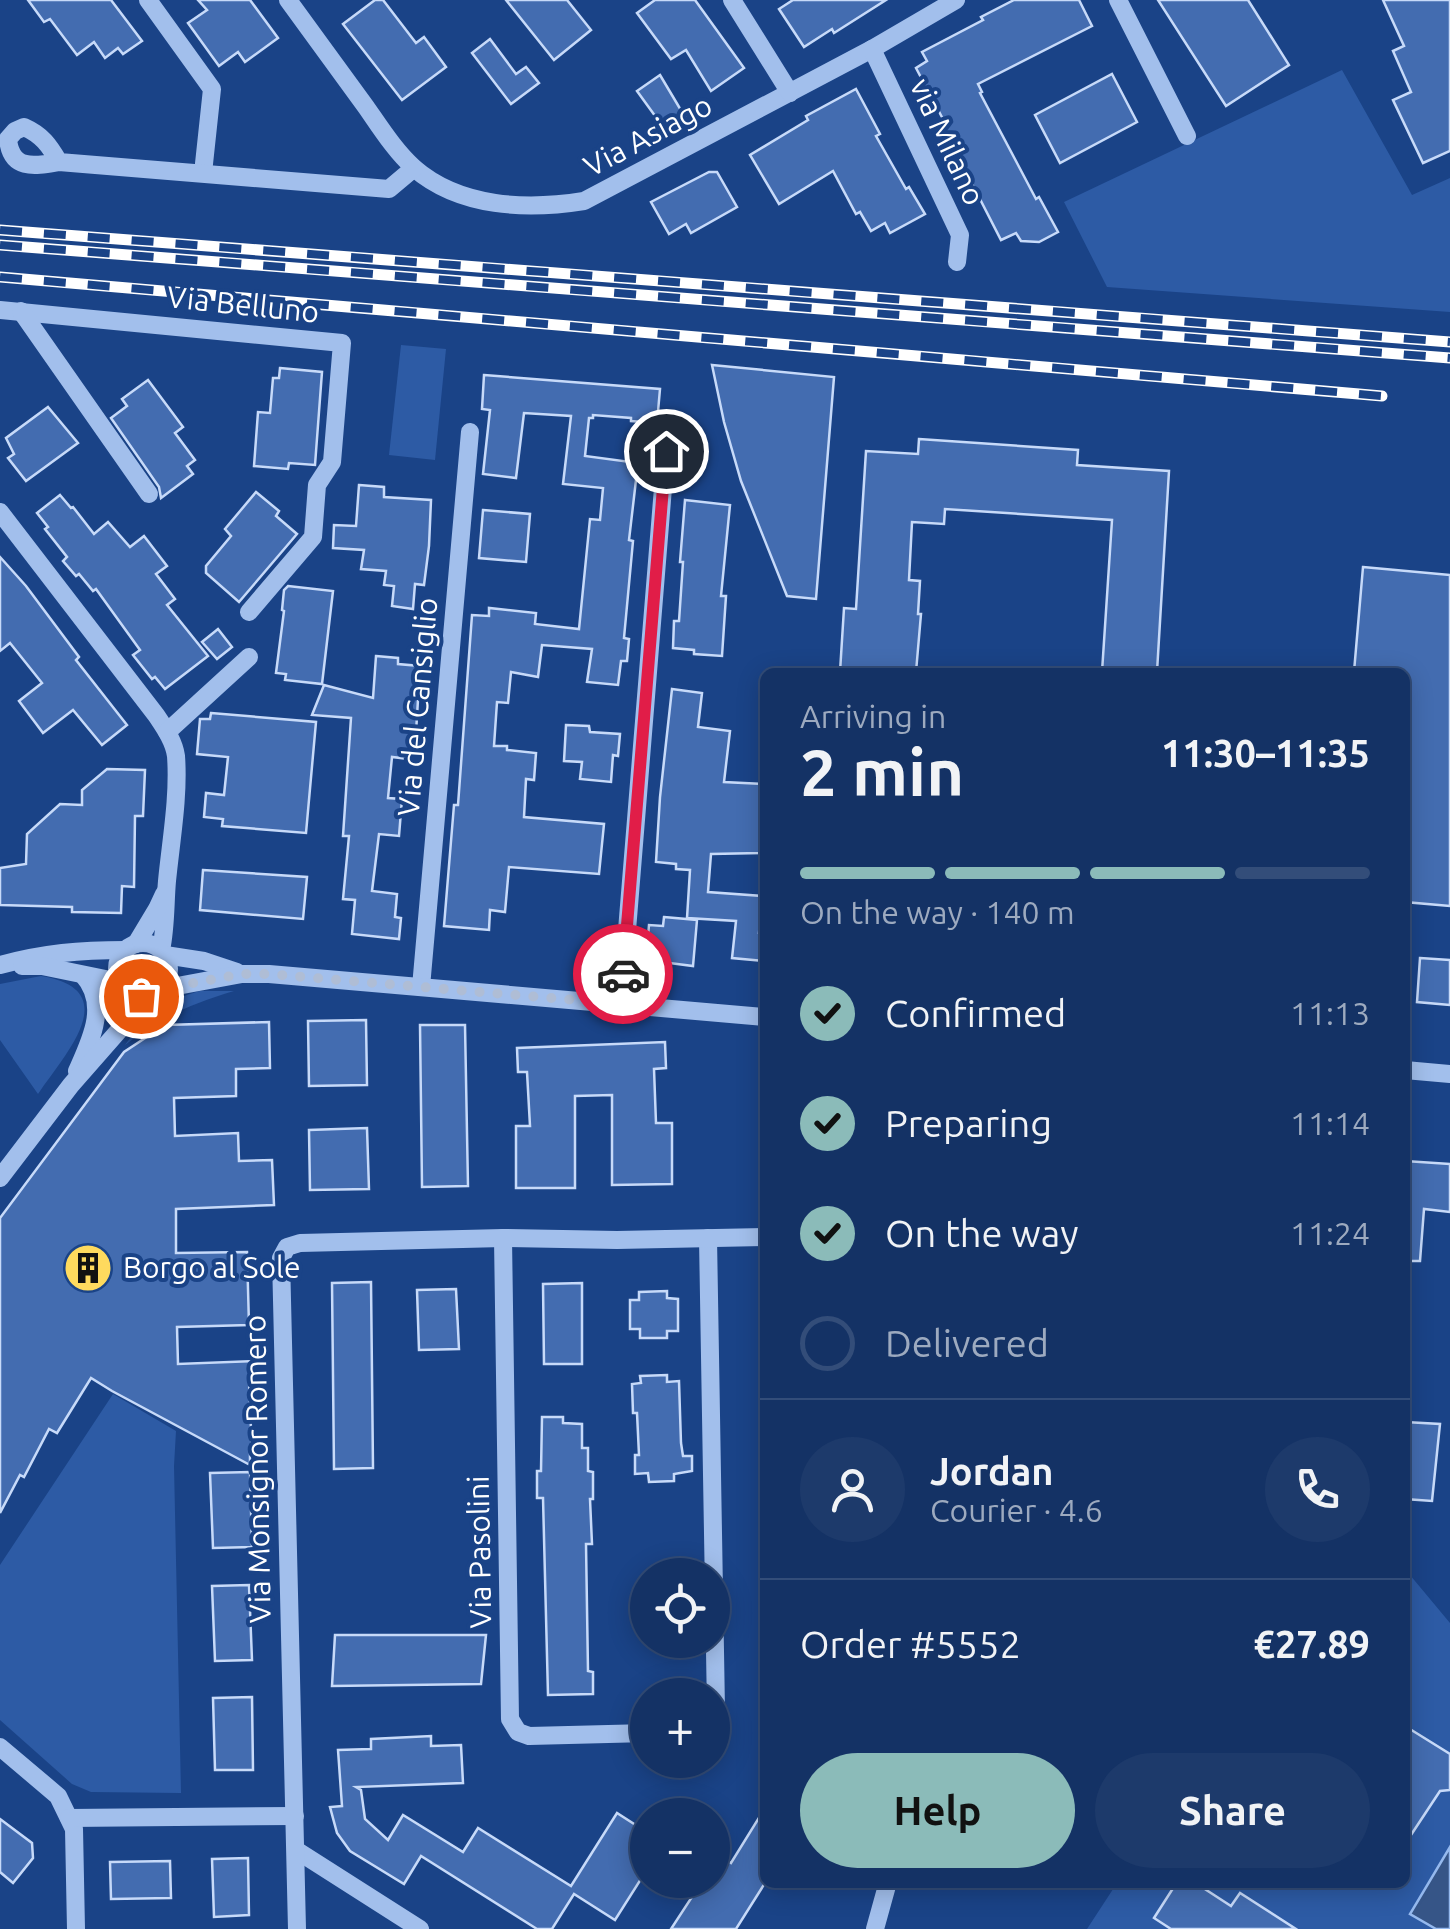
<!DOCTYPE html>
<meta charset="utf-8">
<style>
:root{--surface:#143265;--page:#1d3a6b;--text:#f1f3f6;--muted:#9daabf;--line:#334d79;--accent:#8bbbb9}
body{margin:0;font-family:Ubuntu,sans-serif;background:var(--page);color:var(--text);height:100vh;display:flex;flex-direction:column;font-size:38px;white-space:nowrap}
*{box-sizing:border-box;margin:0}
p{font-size:32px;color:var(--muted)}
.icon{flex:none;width:55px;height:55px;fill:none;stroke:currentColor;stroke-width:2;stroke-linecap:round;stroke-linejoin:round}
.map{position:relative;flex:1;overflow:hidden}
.side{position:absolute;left:760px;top:668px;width:650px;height:1220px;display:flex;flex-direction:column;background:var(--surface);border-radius:15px;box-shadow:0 5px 25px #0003,0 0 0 2px var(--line)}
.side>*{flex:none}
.buttons{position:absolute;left:630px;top:1558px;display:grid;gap:20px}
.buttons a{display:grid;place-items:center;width:100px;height:100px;border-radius:50%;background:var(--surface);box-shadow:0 5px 25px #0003,0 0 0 2px var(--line);font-size:50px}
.pin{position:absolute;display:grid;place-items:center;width:85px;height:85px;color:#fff;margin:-42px;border:5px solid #fff;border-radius:50%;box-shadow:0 2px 10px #0007}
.courier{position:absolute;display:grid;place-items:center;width:100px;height:100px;margin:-50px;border:8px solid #e11d48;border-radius:50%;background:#fff;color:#222;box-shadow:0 2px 12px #0007}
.overview em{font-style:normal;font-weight:700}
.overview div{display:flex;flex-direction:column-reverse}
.overview{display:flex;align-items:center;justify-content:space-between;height:170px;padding:0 40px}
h1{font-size:65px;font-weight:700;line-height:75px}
.bar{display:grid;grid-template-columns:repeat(4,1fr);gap:15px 10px;align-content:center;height:120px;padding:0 40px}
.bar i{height:12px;border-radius:8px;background:var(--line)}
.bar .active{background:var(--accent)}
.bar p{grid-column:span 4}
.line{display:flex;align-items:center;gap:25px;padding:0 40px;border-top:2px solid var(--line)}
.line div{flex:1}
.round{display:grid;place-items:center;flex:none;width:105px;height:105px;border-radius:52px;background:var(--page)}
ol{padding:0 40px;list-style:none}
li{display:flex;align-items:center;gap:30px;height:110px}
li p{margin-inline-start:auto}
li .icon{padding:10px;border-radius:50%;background:var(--accent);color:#111;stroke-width:4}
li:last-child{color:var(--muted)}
li i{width:55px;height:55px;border:5px solid var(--line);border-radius:50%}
.primary-button{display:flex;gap:20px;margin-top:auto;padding:20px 40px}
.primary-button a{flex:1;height:115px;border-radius:60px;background:var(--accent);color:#111;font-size:40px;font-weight:700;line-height:115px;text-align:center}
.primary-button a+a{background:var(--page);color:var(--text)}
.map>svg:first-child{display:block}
</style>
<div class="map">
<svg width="1450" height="1929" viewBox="0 0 1450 1929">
<rect width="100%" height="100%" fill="#1a4387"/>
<g fill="#2d5ba5">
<polygon points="1342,70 1412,195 1450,178 1450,312 1107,287 1064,202"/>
<polygon points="401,345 446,349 435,460 389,455"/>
<path d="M41,976C126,990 65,1054 38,1094L0,1040V984Z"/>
<path d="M200,991H234C193,1003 159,1018 125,1045C149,1012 161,1002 200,991Z"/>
<polygon points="113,1394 176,1431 174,1466 181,1793 91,1792 72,1784 0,1720 0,1565"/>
<polygon points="1405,1569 1450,1623 1450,1929 1087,1929 1117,1883 1405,1882"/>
</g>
<polygon fill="#365587" stroke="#95b9ee" stroke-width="2.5" points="1450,1847 1450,1929 1436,1929 1410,1914"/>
<g fill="#436cb0" stroke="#c7daf9" stroke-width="2.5">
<polygon points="28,0 111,0 142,41 123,54 118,48 105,58 94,42 77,55 50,19 44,22"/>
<polygon points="198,0 250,0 278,38 245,62 238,52 219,66 188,23 207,10"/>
<polygon points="375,0 383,0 416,43 424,37 446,67 402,100 343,24"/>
<polygon points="506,0 567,0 591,30 554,60"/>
<polygon points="655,0 695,0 744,68 711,91 686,50 671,59 637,13"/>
<polygon points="793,0 886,0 834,33 832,29 804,47 779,9"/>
<polygon points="1014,0 1079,0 1092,26 978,84 982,92 980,93 1036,199 1039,197 1058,232 1039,242 1021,241 1016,233 1001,240 941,123 944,121 916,68 927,61 922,52 983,20 981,17"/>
<polygon points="1158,0 1248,0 1289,65 1226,106"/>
<polygon points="1383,0 1450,0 1450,151 1423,163 1393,100 1411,92 1393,51 1404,46"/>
<polygon points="490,39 516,74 526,67 539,83 511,104 472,53"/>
<polygon points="1112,74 1137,122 1060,163 1035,115"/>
<polygon points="660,75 685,117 666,131 637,91"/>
<polygon points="856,89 880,134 876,136 906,189 909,187 925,214 890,233 885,223 871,231 860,212 856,214 833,171 779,204 750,155 808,120 806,116"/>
<polygon points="709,172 717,172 737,207 691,233 686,224 669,234 651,202"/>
<polygon points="712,365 834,377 816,599 787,596 741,481 724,422"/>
<polygon points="280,368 322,372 315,465 289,463 288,469 254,466 258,412 270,413 273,378 279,378"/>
<polygon points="484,375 660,389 657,423 631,421 631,418 593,415 593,418 589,418 585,456 638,463 629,540 633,541 624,638 629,639 627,661 621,661 618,685 587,682 592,649 542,645 538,677 511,672 508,703 497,702 494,746 507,746 507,750 536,753 534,780 526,779 524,817 604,824 599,874 509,867 505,912 490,910 489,930 444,926 454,805 458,805 472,615 489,616 489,608 536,613 535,624 579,629 590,519 600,520 603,488 563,484 571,416 524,413 516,478 483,474 490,410 482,409"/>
<polygon points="148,380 183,427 175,433 195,460 187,466 193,474 161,498 159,487 111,418 127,406 122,399"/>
<polygon points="48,407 78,443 26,481 8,458 14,454 6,438"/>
<polygon points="919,439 1078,450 1077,465 1169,471 1157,672 1102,672 1112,520 945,509 944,524 912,522 909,580 920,581 918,614 921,614 916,672 840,672 844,608 856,609 866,451 918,454"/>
<polygon points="359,485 384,487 384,497 431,500 429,546 424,585 415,584 413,609 392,606 394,586 384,585 386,571 361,569 364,550 333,548 334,525 356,526"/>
<polygon points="256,492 279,511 276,516 297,534 239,602 206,573 206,566 231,536 225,529"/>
<polygon points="60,495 71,508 73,507 94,534 108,522 130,547 144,536 167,566 156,574 175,599 167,605 208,656 165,689 155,677 152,679 133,655 140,650 96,589 93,591 79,574 76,576 63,561 67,557 45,529 48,527 37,513"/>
<polygon points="685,500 730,505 721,596 726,596 722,656 694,654 694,650 673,648 674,621 679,621 683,562 680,562"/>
<polygon points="483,510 530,514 526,562 479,558"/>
<polygon points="0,557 26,586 79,657 76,660 127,725 102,745 73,710 43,733 19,701 42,683 10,643 0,651"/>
<polygon points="1363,567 1450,575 1450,906 1405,902 1405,672 1354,672"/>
<polygon points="288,586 333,591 322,684 285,680 286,674 276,673 284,611 282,610 284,590"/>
<polygon points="218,629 232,647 217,659 202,642"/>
<polygon points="376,656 398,658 398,664 420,666 416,733 411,732 409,759 392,757 388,798 402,799 399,836 379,834 372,891 397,894 395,917 401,918 399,939 352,934 355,900 343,899 349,836 343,836 351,718 312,715 324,685 373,698"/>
<polygon points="672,689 702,693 698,727 730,731 724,782 765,784 761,853 711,854 708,892 762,896 759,933 765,934 765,961 732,958 736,921 687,918 690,870 676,869 676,864 656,862 660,797"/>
<polygon points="211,713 316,722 306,833 222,826 223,819 204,817 206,793 224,795 228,757 197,754 200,719 210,719"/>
<polygon points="566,725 589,726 590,732 620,734 618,756 613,755 611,782 580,779 582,762 564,761"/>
<polygon points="107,769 145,770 143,816 135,816 134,887 122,886 121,913 72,912 72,907 0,905 0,868 26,864 27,834 60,804 82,805 82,790"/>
<polygon points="203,870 307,877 303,919 200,910"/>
<polygon points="664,917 697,920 693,966 646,960 649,925 663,926"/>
<polygon points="1420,958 1450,960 1450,1005 1417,1002"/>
<polygon points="366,1020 367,1085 309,1086 308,1021"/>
<polygon points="269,1022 270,1068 236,1069 236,1096 174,1098 175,1136 238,1133 239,1161 272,1160 274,1205 176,1209 176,1253 247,1252 249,1325 177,1327 178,1364 255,1361 256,1380 249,1380 252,1454 250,1454 250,1465 112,1391 91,1378 57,1433 49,1429 24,1477 20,1475 0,1513 0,1218 124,1052 165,1025"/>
<polygon points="420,1025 465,1025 468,1186 422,1187"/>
<polygon points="665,1042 666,1068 654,1069 656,1123 672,1123 672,1184 612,1185 612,1095 575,1096 575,1188 516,1188 516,1126 530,1126 527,1072 518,1072 517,1048"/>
<polygon points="367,1128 369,1189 310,1190 309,1130"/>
<polygon points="1405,1161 1450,1164 1450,1212 1424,1209 1420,1261 1405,1261"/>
<polygon points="371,1282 373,1468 334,1469 332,1283"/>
<polygon points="582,1283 582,1364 544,1364 543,1284"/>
<polygon points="456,1289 459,1349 419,1350 417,1290"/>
<polygon points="667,1291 667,1298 678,1299 678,1331 667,1331 667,1338 640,1338 640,1329 630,1329 630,1300 639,1300 639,1292"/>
<polygon points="667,1375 667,1382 679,1381 681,1443 683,1456 692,1456 692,1471 674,1474 674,1481 649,1482 648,1473 635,1474 635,1455 639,1455 637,1413 633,1413 632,1384 641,1383 640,1376"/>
<polygon points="542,1417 563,1417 563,1423 582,1424 582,1448 588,1448 588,1471 593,1472 593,1499 590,1499 592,1544 586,1544 588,1671 593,1672 593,1694 548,1695 543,1498 537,1498 537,1471 541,1471"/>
<polygon points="1405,1422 1440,1424 1432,1501 1405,1499"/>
<polygon points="250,1472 252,1547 213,1548 210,1473"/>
<polygon points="249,1585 252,1660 215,1661 212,1586"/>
<polygon points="335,1635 486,1635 481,1684 332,1686"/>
<polygon points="252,1697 253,1770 215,1770 213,1698"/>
<polygon points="1405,1726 1450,1754 1450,1790 1440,1791 1405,1844"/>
<polygon points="431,1736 431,1746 461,1745 463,1783 356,1787 361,1790 365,1819 388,1840 403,1815 463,1852 478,1828 571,1886 617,1813 648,1833 648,1868 615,1920 574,1894 552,1929 537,1929 421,1856 404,1884 350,1851 337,1833 330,1807 342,1806 338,1750 371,1749 371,1739"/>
<polygon points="765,1808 765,1883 736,1929 671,1929 703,1880 712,1880 712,1851 731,1863"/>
<polygon points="0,1819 32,1843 33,1858 13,1883 0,1872"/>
<polygon points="248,1858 249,1915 214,1917 212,1859"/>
<polygon points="170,1861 171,1898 111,1899 110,1862"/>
<polygon points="1177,1882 1194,1882 1231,1906 1240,1893 1296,1929 1171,1929 1154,1918"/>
</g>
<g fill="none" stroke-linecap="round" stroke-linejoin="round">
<g stroke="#a2bfec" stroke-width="18">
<polyline points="148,0 212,89 203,173"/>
<path d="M288,0C314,36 340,71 366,107C380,127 395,151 414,168C460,208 527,210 584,201L872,49L956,0"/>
<polyline points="732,0 790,93"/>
<polyline points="1118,0 1187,136"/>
<polyline points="872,49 960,235 957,262"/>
<path d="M59,162C49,145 42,135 24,127L15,131L8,139C11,171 35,166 59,162L389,189L414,168"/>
<polyline points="0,310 342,343 332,462 317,485 313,537 249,612"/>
<polyline points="21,311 149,494"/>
<path d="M0,512L156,715C164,727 174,741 176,756C179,797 171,840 167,881C165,904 166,927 161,950"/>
<polyline points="167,732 249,657"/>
<circle cx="143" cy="969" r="26"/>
<polyline points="136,944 157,909 164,894"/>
<polyline points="165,955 204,961 237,972"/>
<path d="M0,965C45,953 79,950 126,950"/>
<polyline points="22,966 42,966 120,982"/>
<polyline points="421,987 470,432"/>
<polyline points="161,989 242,974 269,974 765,1017"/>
<polyline points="621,1004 666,451"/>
<polyline points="1405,1070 1450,1074"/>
<path d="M77,1071C91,1040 109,1004 83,975"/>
<polyline points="0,1178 71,1085 150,995"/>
<polyline points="503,1238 510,1719 518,1732 529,1736 648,1733"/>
<polyline points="708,1238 716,1710 712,1718"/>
<polyline points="0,1747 58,1796 74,1829 76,1929"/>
<polyline points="69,1818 295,1816"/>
<polyline points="296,1850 420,1929"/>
<polyline points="297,1929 281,1258 287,1247 300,1243 503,1238 617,1240 765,1237"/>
<polyline points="875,1929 888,1882"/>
</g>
<g stroke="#fff" stroke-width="11">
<g id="rail">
<polyline points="0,230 1450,342"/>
<polyline points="0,245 1450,358"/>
<polyline points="0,277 1382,396"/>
</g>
</g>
<use href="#rail" stroke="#1a4387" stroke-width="8" stroke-dasharray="22" stroke-linecap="butt"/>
</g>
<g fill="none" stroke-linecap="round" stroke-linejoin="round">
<polyline stroke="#afbdd5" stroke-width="10" stroke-dasharray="0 18" points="141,996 150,994 161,989 242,974 269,974 621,1004 623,974"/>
<polyline stroke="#e11d48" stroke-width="12" points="623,974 666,451"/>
</g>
<defs>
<g id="building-disc" transform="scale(2.5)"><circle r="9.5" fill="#feda5e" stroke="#1a4387"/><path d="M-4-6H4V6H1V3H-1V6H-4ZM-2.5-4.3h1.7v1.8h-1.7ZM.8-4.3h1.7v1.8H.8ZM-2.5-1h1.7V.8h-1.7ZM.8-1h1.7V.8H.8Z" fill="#111"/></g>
</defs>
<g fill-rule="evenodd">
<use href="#building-disc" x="88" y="1268"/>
</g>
<g text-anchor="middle" stroke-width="8" stroke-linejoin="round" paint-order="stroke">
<g font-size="30" fill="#fff" stroke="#1a4387">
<text transform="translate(648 136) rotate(-28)" y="10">Via Asiago</text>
<text transform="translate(947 142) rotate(65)" y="10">via Milano</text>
<text transform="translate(243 305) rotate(6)" y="10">Via Belluno</text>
<text transform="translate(418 707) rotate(-85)" y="10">Via del Cansiglio</text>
<text transform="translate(258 1469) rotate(-91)" y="10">Via Monsignor Romero</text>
<text transform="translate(480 1552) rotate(-91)" y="10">Via Pasolini</text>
</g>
<g font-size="30" fill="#fff" stroke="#1a4387" text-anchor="start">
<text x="123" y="1278">Borgo al Sole</text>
</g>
</g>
</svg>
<div class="buttons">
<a><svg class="icon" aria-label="locate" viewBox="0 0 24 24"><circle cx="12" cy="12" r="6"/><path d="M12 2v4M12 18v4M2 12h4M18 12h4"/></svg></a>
<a>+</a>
<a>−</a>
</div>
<div class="pin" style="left:141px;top:996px;background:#ea580c"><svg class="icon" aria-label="bag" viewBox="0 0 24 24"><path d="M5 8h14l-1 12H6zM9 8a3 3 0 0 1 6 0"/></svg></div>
<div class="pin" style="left:666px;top:451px;background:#1f2937"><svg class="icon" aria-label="home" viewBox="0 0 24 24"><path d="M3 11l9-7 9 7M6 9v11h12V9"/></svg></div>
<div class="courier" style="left:623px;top:974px"><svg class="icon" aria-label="car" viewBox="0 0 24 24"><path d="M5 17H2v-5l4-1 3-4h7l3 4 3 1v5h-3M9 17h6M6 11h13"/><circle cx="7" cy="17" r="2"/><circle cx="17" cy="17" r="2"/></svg></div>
<section class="side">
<div class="overview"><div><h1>2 min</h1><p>Arriving in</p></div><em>11:30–11:35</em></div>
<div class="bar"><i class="active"></i><i class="active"></i><i class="active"></i><i></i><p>On the way · 140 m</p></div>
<ol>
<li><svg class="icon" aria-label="check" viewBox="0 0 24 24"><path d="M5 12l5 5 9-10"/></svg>Confirmed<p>11:13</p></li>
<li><svg class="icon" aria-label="check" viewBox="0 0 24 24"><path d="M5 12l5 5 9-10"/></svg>Preparing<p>11:14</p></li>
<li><svg class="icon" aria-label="check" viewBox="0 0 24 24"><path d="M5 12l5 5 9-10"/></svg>On the way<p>11:24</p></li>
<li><i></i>Delivered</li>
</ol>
<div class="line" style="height:180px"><a class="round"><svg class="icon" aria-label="person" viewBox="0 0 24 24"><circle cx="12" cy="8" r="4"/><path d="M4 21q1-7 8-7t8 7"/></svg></a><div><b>Jordan</b><p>Courier · 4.6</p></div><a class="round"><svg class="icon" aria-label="phone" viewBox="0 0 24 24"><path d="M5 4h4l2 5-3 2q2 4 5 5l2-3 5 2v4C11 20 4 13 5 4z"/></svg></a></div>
<div class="line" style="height:130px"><div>Order #5552</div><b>€27.89</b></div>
<div class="primary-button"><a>Help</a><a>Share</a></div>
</section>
</div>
